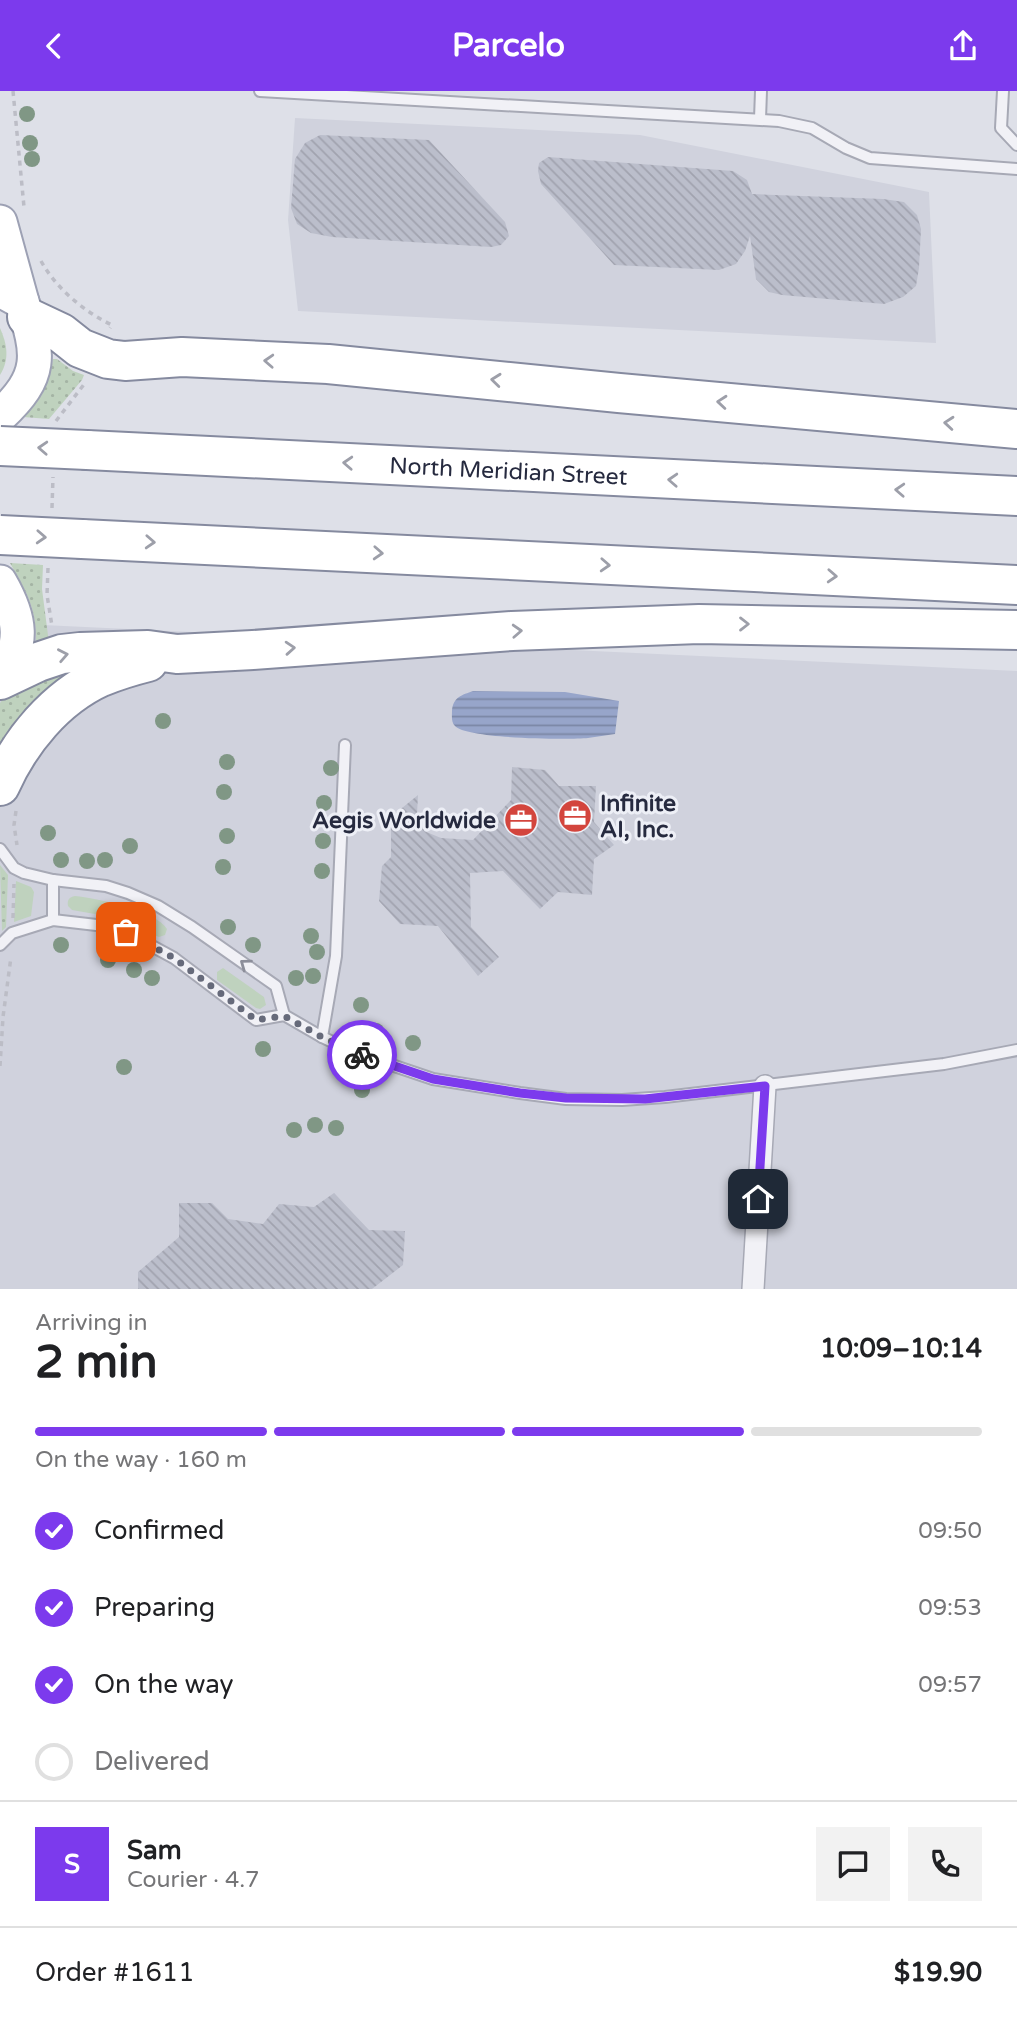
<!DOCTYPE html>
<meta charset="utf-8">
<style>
:root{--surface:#fff;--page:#f2f2f2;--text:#202124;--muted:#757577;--line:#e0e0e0;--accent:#7c3aed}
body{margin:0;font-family:"Varela Round",sans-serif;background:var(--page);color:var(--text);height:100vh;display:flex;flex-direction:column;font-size:26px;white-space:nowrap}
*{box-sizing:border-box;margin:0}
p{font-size:23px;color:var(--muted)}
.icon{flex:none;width:38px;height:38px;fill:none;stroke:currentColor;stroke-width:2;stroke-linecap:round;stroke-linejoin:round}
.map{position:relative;height:1198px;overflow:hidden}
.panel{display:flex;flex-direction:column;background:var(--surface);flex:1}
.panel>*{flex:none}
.pin{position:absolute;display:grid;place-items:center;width:60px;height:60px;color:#fff;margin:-30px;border-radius:14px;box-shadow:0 4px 10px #0006}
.courier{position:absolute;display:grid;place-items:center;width:70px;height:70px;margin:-35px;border:5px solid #7c3aed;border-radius:50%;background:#fff;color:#222;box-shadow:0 2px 9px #0007}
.summary em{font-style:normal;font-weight:800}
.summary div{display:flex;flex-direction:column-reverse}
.summary{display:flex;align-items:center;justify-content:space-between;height:119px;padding:0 35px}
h1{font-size:46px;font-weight:800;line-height:52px}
.bar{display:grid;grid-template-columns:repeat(4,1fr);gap:10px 7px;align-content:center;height:84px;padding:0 35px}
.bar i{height:9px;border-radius:5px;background:var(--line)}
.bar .selected{background:var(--accent)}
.bar p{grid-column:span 4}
.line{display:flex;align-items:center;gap:18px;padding:0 35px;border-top:2px solid var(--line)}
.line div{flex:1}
.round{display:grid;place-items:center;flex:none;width:74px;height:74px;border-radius:0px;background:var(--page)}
ol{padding:0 35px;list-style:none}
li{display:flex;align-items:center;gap:21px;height:77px}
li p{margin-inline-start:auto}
li .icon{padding:7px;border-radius:50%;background:var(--accent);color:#fff;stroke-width:4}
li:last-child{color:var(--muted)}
li i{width:38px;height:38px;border:4px solid var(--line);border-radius:50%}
header{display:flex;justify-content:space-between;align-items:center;height:91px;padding:0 35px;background:var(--accent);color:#fff;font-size:32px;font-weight:800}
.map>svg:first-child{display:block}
</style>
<header><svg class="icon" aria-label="back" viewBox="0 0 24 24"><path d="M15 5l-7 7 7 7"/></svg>Parcelo<svg class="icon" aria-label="share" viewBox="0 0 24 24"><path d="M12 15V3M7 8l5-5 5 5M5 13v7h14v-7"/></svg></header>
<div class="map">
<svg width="1017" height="1198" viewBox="0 0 1017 1198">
<defs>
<pattern id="grass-dots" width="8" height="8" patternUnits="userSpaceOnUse" patternTransform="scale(1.75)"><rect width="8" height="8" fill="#bfd2be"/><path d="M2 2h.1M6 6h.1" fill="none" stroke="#a4b4a4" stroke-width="1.8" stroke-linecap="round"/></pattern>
<pattern id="water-rules" width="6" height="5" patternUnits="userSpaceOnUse" patternTransform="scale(1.75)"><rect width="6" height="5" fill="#97a5ca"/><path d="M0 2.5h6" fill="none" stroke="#7b87a5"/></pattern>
<pattern id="building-back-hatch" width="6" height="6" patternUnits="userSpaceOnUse" patternTransform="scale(1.75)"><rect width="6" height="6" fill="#bbbecb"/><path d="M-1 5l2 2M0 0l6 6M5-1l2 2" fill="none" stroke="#a1a3af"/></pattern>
</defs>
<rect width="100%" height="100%" fill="#dee0e8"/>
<g fill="#d0d2dd">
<polygon points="295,27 640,44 929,101 936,252 298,220 288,129"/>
<polygon points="0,532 1017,580 1017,1198 0,1198"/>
</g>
<g fill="url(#grass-dots)">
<path d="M0,237C7,253 10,268 0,284Z"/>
<path d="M53,268H57L73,280L84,284L82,289L49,328L23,326C42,309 49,293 53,268Z"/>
<path d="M10,472L43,474L42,498L49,552L36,553C37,518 27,502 10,472Z"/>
<polygon points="57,576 64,595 0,669 0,612 8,601"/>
<polygon points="0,774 8,784 6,836 2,840"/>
</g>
<g fill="#bfd2be">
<polygon points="16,790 31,796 34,801 31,825 14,831"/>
<path d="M75,805C96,807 157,820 167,838L165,844L159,846L121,830L95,823L72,819L68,815C67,809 69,806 75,805Z"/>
<polygon points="223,877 264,906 266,914 260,918 256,917 217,889 217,881"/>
</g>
<path fill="url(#water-rules)" d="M473,600L565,601L619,610L615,643C606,644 597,646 588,647C569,649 466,648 455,635C451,631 452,625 452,620C453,606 462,604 473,600Z"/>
<g fill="url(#building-back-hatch)">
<polygon points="320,44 429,49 505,131 509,145 501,154 491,156 332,146 311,142 297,133 291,117 295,68 305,52"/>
<polygon points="548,66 733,80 747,89 752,103 883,108 904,111 917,124 921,138 919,177 916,195 903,206 884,213 782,204 769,201 756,188 750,145 745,160 736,173 719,179 614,174 541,93 538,80 539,72"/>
<polygon points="512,676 545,679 559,695 596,695 594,731 614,754 594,768 592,804 558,801 540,818 503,780 470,782 471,836 499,866 478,885 438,835 400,833 379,810 382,775 391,766 391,726 418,704 417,723 426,725 424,740 441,747 473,749 511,709"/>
<polygon points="334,1102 369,1139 405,1140 403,1174 372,1198 138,1198 138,1181 179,1146 179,1112 212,1112 228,1128 263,1133 279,1113 314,1116"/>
</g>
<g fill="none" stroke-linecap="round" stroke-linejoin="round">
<g stroke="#a7a9b5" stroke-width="14">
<g id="lane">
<polyline points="260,0 779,30 812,37 846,57 870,67 1017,78"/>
<polyline points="1003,0 1001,37 1017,54"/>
<polyline points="760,28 761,0"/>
<polyline points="0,758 14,777 24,782 53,789 106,795 128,802 158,815 192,836 276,895 284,924"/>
<polyline points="53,789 53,829"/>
<polyline points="0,854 12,842 53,829 105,835 126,841 174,867 256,929 284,924 322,946 356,962 433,988 520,1002 566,1008 622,1009 665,1006 944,973 1017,959"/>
<polyline points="322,946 336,865 345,654"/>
</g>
</g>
<g stroke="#a7a9b5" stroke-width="24">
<polyline id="street" points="753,1198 765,995"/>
</g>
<g stroke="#9da1b4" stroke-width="37">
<g id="primary">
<polyline points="0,131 22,211"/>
<path d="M0,199L22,211C40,264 43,285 0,325"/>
<path d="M0,491C21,527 25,553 0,589"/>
</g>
</g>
<g stroke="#858a9f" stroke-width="42">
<g id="highway">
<polyline points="27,226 61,242 80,257 108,268 125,270 182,266 328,273 619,302 1017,338"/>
<path id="s1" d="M87,359L1017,405"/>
<polyline points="82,448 1017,494"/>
<polyline points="0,589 38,571 62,563 80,561 148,559 177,563 253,559 512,540 699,533 1017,539"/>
<path d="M0,695C20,650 55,607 101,586C116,580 132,575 148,571"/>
</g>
</g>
<g stroke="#bcbdc6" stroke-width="3.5" stroke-dasharray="5 5" stroke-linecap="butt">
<polyline points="13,0 24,116"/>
<path d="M41,170C56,197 83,220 112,234L110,237"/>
<polyline points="56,330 85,292"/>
<polyline points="52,417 53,386"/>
<polyline points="48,477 47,504 52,535"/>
<polyline points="16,720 14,734 17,754"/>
<polyline points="13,827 14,793"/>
<polyline points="0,975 3,926 11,866"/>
</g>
<use href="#lane" stroke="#f1f1f6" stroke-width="10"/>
<use href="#street" stroke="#f1f1f6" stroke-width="21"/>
<use href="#primary" stroke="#fff" stroke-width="33"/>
<use href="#highway" stroke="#fff" stroke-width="38"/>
<g stroke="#858a9f" stroke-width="42" stroke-linecap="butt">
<g id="highway-bridge">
<polyline points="0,355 87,359"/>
<polyline points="0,444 82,448"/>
</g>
</g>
<use href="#highway-bridge" stroke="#fff" stroke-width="38"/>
</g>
<g fill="#809785">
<circle cx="27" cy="23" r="8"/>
<circle cx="30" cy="52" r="8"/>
<circle cx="32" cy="68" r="8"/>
<circle cx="163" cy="630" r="8"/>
<circle cx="227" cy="671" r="8"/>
<circle cx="331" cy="677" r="8"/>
<circle cx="224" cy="701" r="8"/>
<circle cx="324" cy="712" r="8"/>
<circle cx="48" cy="742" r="8"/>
<circle cx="227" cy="745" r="8"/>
<circle cx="323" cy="750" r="8"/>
<circle cx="130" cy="755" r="8"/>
<circle cx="61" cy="769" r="8"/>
<circle cx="105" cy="769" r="8"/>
<circle cx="87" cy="770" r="8"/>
<circle cx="223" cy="776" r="8"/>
<circle cx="322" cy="780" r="8"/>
<circle cx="228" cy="836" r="8"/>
<circle cx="311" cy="845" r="8"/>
<circle cx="61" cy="854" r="8"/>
<circle cx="253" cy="854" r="8"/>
<circle cx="317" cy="861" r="8"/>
<circle cx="108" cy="869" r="8"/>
<circle cx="134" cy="879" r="8"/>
<circle cx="313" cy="885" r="8"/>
<circle cx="152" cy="887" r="8"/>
<circle cx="296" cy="887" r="8"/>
<circle cx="361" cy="914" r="8"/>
<circle cx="376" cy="940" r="8"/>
<circle cx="413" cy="952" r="8"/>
<circle cx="263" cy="958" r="8"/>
<circle cx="124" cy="976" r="8"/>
<circle cx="362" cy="999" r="8"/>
<circle cx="315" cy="1034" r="8"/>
<circle cx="336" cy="1037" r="8"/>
<circle cx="294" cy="1039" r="8"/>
</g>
<defs><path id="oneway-chevron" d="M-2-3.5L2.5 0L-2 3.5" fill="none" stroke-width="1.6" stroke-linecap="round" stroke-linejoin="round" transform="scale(1.75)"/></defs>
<g stroke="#9d9fa9">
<use href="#oneway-chevron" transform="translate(269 270) rotate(-177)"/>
<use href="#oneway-chevron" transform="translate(496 289) rotate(-174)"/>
<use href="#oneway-chevron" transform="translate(722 311) rotate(-175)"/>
<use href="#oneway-chevron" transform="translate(949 332) rotate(-175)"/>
<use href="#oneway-chevron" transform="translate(43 357) rotate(-177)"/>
<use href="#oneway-chevron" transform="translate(348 372) rotate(-177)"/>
<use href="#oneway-chevron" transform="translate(673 389) rotate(-177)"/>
<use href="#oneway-chevron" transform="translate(900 399) rotate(-177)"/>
<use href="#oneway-chevron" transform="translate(41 446) rotate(3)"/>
<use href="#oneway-chevron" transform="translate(150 451) rotate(3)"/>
<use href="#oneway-chevron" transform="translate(378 462) rotate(3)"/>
<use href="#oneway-chevron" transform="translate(605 474) rotate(3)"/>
<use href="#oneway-chevron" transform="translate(832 485) rotate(3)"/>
<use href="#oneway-chevron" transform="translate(744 533)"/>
<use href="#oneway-chevron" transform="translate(517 540) rotate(-3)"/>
<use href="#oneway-chevron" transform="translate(290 557) rotate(-4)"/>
<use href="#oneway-chevron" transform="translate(63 564) rotate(-11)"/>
</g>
<use stroke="#8c8e9a" href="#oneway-chevron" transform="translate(245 873) rotate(-144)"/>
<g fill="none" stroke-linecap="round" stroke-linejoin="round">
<polyline stroke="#666a7a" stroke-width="7" stroke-dasharray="0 12.6" points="126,841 174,867 256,929 284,925 322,946 362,964"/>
<polyline stroke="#7c3aed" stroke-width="9" points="362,964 433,988 520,1002 566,1007 645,1008 765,995 758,1108"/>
</g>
<defs>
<g id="office-disc" transform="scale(1.75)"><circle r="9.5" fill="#d3453d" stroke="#edeff6"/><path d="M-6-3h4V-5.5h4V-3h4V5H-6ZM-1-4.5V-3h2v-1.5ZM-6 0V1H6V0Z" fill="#fff"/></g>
</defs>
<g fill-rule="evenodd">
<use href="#office-disc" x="575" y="725"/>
<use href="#office-disc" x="521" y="729"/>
</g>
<g text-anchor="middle" stroke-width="6" stroke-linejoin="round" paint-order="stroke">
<g font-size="23" fill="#262a3f" stroke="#edeff6">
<text dy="8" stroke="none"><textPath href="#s1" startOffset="422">North Meridian Street</textPath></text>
</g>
<g font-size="23" font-weight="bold" fill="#262a3f" stroke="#edeff6" text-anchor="start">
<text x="600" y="720">Infinite<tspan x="600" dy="26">AI, Inc.</tspan></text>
<text x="496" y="737" text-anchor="end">Aegis Worldwide</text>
</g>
</g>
</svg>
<div class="pin" style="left:126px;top:841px;background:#ea580c"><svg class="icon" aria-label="bag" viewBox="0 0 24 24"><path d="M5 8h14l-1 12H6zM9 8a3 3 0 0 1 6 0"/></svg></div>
<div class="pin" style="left:758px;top:1108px;background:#1f2937"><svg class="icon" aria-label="home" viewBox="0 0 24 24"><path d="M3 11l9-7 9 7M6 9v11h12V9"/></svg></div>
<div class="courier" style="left:362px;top:964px"><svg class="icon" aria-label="bike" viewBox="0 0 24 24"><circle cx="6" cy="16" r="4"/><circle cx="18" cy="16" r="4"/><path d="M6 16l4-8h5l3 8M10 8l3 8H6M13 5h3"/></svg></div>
</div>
<section class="panel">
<div class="summary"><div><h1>2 min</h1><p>Arriving in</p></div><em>10:09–10:14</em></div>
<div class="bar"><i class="selected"></i><i class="selected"></i><i class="selected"></i><i></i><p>On the way · 160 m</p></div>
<ol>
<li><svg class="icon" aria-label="check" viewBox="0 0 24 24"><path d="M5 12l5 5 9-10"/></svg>Confirmed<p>09:50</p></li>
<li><svg class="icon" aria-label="check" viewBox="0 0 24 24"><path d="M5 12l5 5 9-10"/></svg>Preparing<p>09:53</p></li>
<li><svg class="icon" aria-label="check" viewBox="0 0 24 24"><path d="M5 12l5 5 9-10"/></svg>On the way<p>09:57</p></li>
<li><i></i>Delivered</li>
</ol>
<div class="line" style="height:126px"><b class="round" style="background:var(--accent);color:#fff">S</b><div><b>Sam</b><p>Courier · 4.7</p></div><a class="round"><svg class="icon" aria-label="chat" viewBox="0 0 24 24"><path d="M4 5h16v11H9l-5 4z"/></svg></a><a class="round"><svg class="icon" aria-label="phone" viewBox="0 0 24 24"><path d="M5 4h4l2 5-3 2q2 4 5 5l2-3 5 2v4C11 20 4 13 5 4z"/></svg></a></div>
<div class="line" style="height:91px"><div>Order #1611</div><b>$19.90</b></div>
</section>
